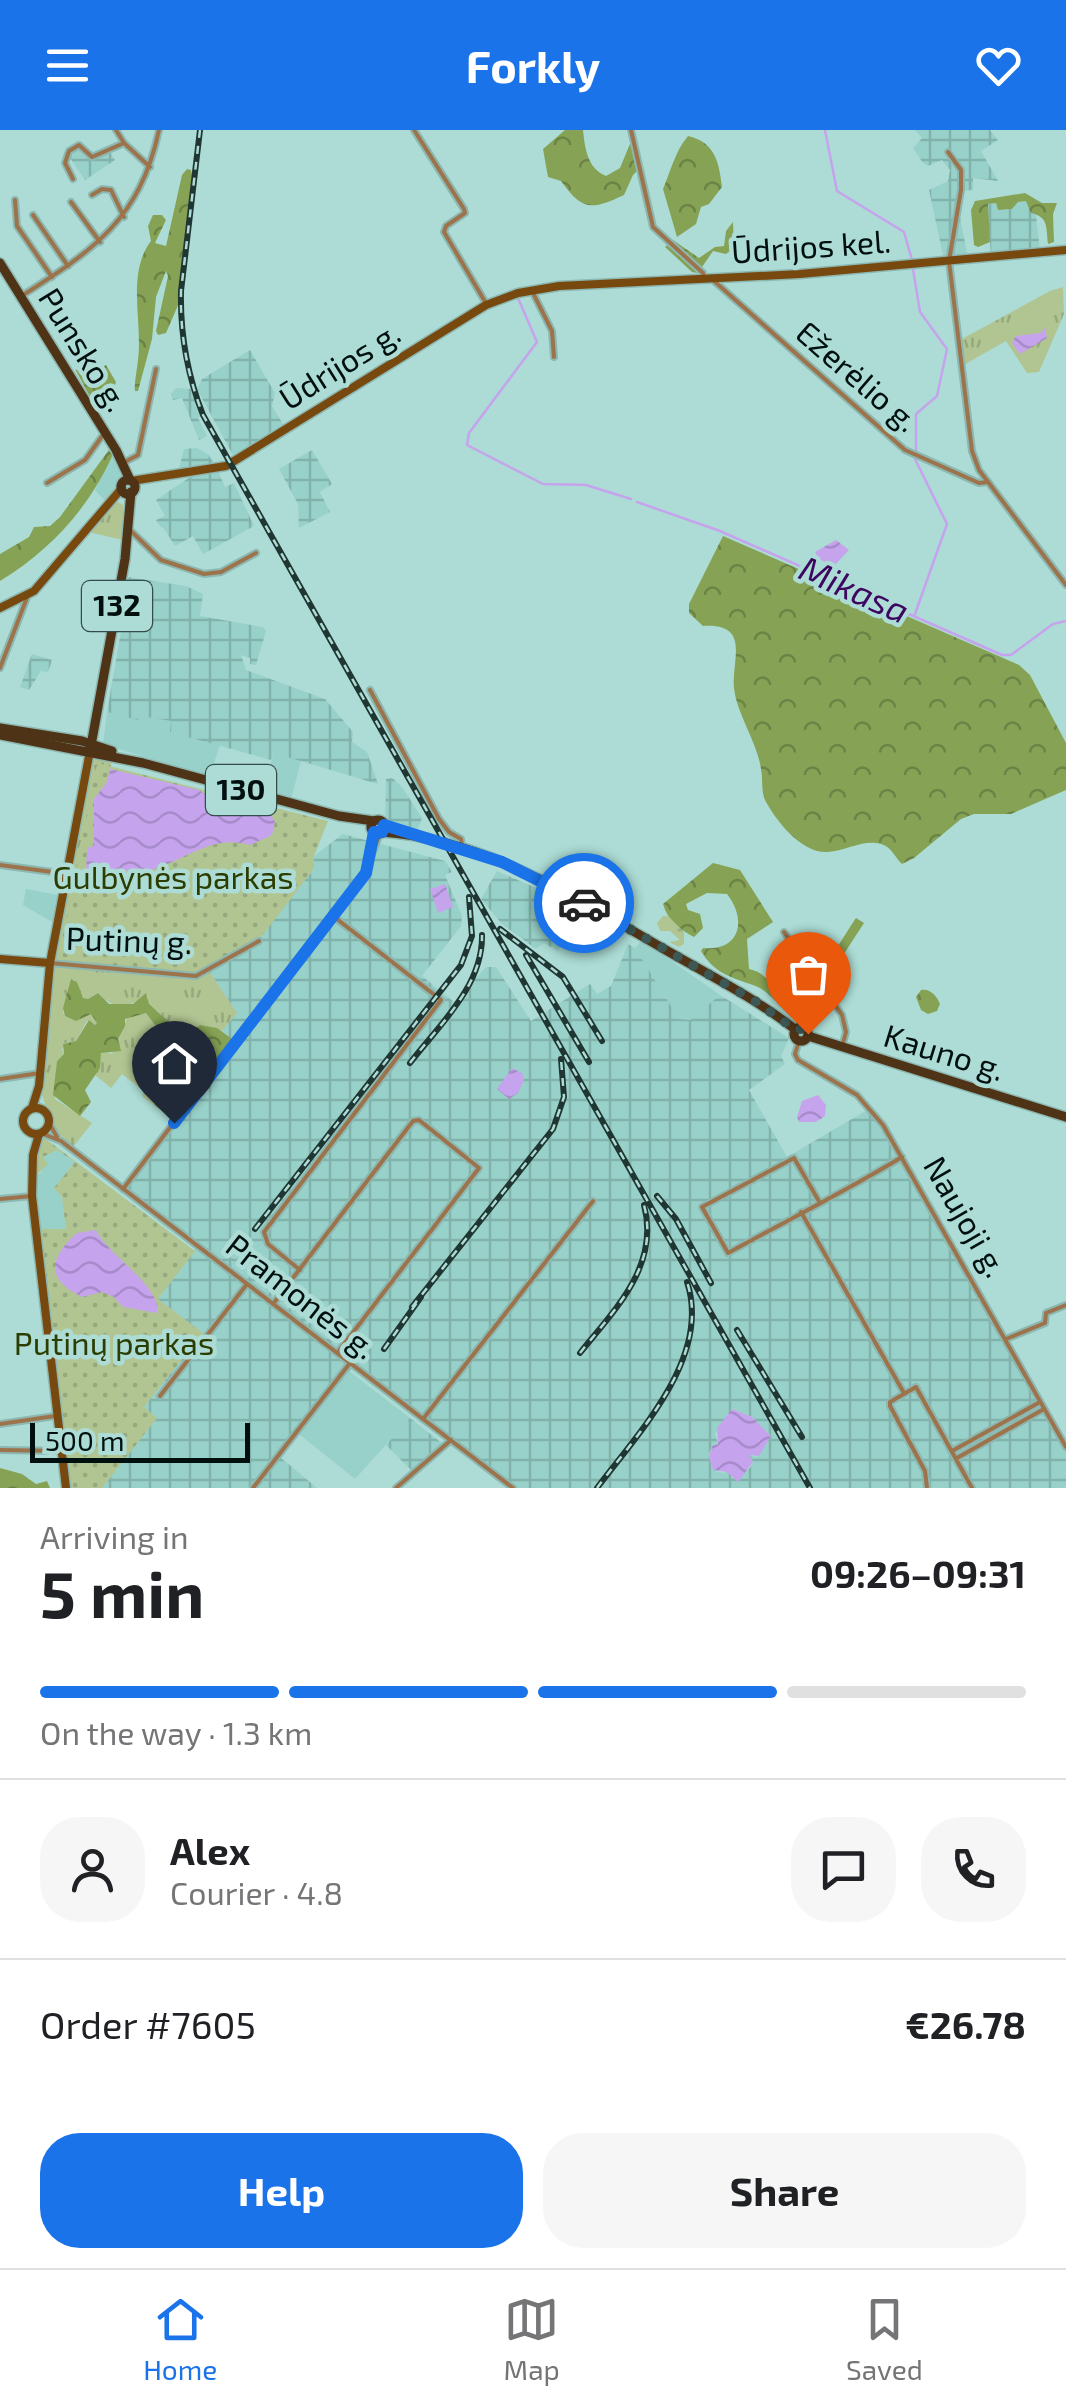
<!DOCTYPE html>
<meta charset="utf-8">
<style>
:root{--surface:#fff;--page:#f6f6f6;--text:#202124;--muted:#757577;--line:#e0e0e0;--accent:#1a73e8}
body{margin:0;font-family:"Exo 2",sans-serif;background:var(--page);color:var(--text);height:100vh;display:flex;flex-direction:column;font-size:38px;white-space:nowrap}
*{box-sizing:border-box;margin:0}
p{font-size:32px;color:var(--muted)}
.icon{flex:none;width:55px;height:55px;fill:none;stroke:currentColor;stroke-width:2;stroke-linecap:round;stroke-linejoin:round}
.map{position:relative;height:1358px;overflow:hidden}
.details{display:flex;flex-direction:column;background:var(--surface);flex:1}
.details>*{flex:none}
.scale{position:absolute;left:30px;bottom:25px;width:220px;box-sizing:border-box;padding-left:10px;border:5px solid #01100f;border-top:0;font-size:28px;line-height:35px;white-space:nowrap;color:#01100f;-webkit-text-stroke:8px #acdcd5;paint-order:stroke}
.pin{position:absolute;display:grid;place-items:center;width:85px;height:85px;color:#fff;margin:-102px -42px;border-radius:50% 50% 50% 0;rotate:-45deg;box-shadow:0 0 10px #0007}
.pin .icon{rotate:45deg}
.courier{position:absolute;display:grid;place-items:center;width:100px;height:100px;margin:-50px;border:8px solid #1a73e8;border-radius:50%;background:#fff;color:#222;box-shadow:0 2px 12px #0007}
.head em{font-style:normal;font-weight:700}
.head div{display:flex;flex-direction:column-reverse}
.head{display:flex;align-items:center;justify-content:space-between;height:170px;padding:0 40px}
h1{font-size:65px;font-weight:700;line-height:75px}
.bar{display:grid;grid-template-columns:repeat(4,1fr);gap:15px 10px;align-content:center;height:120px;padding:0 40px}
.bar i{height:12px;border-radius:8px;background:var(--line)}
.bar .on{background:var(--accent)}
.bar p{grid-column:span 4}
.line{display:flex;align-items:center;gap:25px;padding:0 40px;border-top:2px solid var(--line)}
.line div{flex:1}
.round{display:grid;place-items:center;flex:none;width:105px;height:105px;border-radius:40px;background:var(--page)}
.action{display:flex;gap:20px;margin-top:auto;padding:20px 40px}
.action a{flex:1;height:115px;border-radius:40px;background:var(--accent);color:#fff;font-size:40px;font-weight:700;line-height:115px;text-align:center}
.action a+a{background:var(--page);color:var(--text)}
header{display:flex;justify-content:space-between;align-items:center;height:130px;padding:0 40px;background:var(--accent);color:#fff;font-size:45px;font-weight:700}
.tab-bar{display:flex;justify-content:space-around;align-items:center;height:140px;border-top:2px solid var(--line);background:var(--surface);font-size:28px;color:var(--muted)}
.tab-bar a{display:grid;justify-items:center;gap:5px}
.tab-bar .on{color:var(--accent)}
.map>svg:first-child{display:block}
</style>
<header><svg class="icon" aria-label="menu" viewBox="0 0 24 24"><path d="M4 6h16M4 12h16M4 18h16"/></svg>Forkly<svg class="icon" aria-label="heart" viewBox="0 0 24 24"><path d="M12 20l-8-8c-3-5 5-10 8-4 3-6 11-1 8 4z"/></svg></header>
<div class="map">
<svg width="1066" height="1358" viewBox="0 0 1066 1358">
<defs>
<pattern id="industrial-grid" width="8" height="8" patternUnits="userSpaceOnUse" patternTransform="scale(2.5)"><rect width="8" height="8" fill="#98d1c9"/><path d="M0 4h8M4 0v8" fill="none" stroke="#81b2ab"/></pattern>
<pattern id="grass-tufts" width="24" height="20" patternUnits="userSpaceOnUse" patternTransform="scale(2.5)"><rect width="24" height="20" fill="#b1c592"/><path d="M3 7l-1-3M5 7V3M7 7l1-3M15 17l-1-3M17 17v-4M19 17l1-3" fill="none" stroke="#96a87d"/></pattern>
<pattern id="forest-crowns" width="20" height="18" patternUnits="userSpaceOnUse" patternTransform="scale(2.5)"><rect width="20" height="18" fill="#86a355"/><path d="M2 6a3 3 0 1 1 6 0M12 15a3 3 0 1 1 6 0" fill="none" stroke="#6b8345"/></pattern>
<pattern id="wetland-marsh" width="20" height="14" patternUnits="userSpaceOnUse" patternTransform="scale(2.5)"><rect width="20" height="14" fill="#b1c592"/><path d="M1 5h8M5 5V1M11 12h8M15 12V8" fill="none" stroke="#96a87d"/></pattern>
<pattern id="park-dots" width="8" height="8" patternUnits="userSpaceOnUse" patternTransform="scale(2.5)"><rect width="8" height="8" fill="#b1c592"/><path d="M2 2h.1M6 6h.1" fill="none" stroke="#96a87d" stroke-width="1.8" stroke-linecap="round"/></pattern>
<pattern id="water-waves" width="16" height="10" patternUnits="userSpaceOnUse" patternTransform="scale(2.5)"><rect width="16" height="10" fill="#c6a3ed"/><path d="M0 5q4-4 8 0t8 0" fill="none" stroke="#a88bca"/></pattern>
</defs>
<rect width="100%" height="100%" fill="#acdcd5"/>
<g fill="#98d1c9">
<polygon points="198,0 201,0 182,170 183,202 195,260 229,333 202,285 182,222 179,159"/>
<polygon points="114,322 124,345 119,361 108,374 95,360"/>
<polygon points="107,582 138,590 140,586 172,591 170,602 220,615 211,642 206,646 103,614"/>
<polygon points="274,623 301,631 292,666 288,669 262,661"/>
<polygon points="26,759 58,765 54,793 23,775"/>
<polygon points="642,810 720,865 690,891 679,889 635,818"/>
<polygon points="57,1020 75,1032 62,1067 67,1100 39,1099 34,1046 41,1043 42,1028"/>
<polygon points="349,1241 410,1288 355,1349 299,1304"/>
</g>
<g fill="url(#industrial-grid)" fill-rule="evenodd">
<polygon points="915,0 990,0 998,10 981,21 998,51 973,48 973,60 962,61 960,87 968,128 944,130 929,60 948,51 950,40 942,30 928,36 923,33 913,18 922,8"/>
<polygon points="79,16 90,29 110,22 115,30 85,50 68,25"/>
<polygon points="1027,71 1036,84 1040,121 991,126 987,74 996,73 999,80 1012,79 1018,72"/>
<polygon points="250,220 275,263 272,276 283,294 270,302 269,308 235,329 197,259 202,249"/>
<polygon points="176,258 192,259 202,285 198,288 207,306 199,310 182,268 173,270 171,264"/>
<polygon points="197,318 208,324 217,338 178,343 184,319"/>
<polygon points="312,320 332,354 320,362 330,382 299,398 298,374 279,339"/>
<polygon points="218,341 225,357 234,353 254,396 203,424 193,406 175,416 165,400 158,394 156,390 165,386 156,370 193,345"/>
<polygon points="127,447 186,456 203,464 200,486 263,497 266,501 256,535 250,534 250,528 241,525 246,540 325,569 353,602 352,612 367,622 378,654 274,623 271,630 170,602 171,591 140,586 138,590 107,582 129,455 126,453"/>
<polygon points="32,524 52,530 48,542 41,541 29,560 20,557"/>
<polygon points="392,648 402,657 422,688 418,699 385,692 386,649"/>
<path d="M343,704L445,731L452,742L445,745L462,786L461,796L422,846L454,872L486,837H496L531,891L590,854L597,864L611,856L628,814L635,818L679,889L690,890L720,865L789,908L781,926L785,934L749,960L787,1027L869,979L1066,1321V1358H512L513,1355L356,1233L280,1327L317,1358H102L156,1288L144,1277L158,1169L199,1114L123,1055L235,912L222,901L236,882L207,838L313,741L314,726ZM732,1279L752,1287L771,1306L756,1327L749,1325L753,1332L750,1338L732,1348L727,1336L741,1337V1332L731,1328L728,1321L725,1343L717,1342L712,1338L709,1324L712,1316L718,1313L715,1304Z"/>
<polygon points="497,741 543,761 580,781 558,821 544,813 536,819 502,794 481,769"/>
<polygon points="410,1288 443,1314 412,1341 386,1315"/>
</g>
<g fill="url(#grass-tufts)">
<polygon points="1063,157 1064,184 1039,242 1027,243 1006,211 962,236 960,210 1050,161"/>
<polygon points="116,371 123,375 123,410 88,402"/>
<path d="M97,628L112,632L109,642L207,838L237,883L222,901L200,895L188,907C187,933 170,955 154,975L142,966L144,961L122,944L111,958L95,945C101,937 98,928 103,921L112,924L128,886L146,883L152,887L162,885L148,874V866C127,877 115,881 98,863L88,869L83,868L74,849L63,882L65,886L81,889L91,883L97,893L96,895L87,891L76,911L65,913L62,920L64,924L57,931L55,969L92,993L73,1017L52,998L42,964L53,838L93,631Z"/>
</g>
<g fill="url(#forest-crowns)">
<path d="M565,0H583C585,18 587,38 606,46L620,38L632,9L639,39L633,45L624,65C590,81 582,80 561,51L548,47L543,19Z"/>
<path d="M688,6C715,12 719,32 722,57L709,74L701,77L696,94L677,107L663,59C670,43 675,21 688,6Z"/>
<path d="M187,39L191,40L193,49L179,173L166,203L158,205L156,201L168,146L166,141L156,167L152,209L138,261H135C134,252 137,241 138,230C143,192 126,144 151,111L148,96L153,85H162L166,90L155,113L166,116L182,45Z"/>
<path d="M1025,63L1042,73H1057L1053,84L1054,112L1048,114C1046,98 1049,87 1031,83L1026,71L1018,72L1012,79L998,80L996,73L988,74L990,112L978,117L974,115L971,80L975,71Z"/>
<polygon points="733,92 734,118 726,124 713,121 698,143 692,142 665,117 673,110 699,128 715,117 724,116 726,101"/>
<polygon points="106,235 116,252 111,266 95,276 75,239 87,246"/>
<path d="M111,317L114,322C90,377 51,420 0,451V424L29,407L34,397L50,396L60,387Z"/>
<path d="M723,406L1019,535L1030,545L1066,613V660L1011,684H974L961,689L914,728L902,734C895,728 892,717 881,714C864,709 845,721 828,722C802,724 776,691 765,670C761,661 763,648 761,639C757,611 737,585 734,558C731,531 752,493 703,496L689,483V474Z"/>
<path d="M713,733L740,740L773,792L747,809L749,839C765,842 770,855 783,860C811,868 842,808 856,788L864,793L840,830L831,835L824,846V853L810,875C774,885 775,862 753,855C730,847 714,843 701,821L703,818C739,822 748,791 727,764L707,763L686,774L688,780L700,784L703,798L694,807C679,799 668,791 663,774Z"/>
<polygon points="71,849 77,852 83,868 88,869 98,863 109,874 133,874 146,863 149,874 169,892 166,900 161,903 146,883 125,889 125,896 118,909 121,921 101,923 100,938 85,960 91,972 80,986 53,965 57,931 64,924 63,914 76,911 89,890 95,895 97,893 91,884 76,891 65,886 63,878"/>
<path d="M921,860C930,858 937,866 940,874L937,881L928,884L921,880L916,867Z"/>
<path d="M200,895L217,898L235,911L174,990L154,975C161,967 171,957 175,947C183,930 184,904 200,895Z"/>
<polygon points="0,1338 22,1344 36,1354 47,1351 50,1358 0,1358"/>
</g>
<polygon fill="url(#wetland-marsh)" points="663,786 668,786 684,802 684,814 679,817 669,812 680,810 670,801 660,801 657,793"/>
<g fill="url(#park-dots)">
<polygon points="97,633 328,691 314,726 313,740 262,806 195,845 58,829"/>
<polygon points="43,1007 195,1121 158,1169 203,1203 144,1277 157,1288 102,1358 69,1358 39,1099 66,1099 62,1067 54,1058 75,1032 57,1020 43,1027 48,1034 35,1046 39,1011"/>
</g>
<g fill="url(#water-waves)">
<polygon points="1045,198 1047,208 1020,224 1012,213 1016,206 1040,203"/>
<polygon points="836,410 849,420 833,437 818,428 815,422"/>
<path d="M110,639L199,660L215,672C235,668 266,671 275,692L272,705L250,715C210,703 183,733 144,742C136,744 129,740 121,741C110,741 100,747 91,751L86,745L87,718L94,716V669L107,652Z"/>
<polygon points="445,754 453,777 438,783 430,759"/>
<polygon points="512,938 522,943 524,950 518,963 509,969 497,959"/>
<polygon points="818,965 826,975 825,986 816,992 799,992 797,987 802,971"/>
<path d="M96,1100C107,1125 162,1156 157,1183L123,1177L114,1167L102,1162L82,1167C45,1149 49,1128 77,1103Z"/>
<polygon points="732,1279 752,1287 771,1306 759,1326 749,1325 753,1332 738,1352 727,1342 713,1340 709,1327 712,1316 718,1314 717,1298"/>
</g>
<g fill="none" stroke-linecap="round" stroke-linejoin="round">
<g stroke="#c6a3ed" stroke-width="2.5">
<polyline points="825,0 837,61 904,102 912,130"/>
<polyline points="913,139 920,182 947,219 937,266 916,284 916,324"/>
<polyline points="518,168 537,212 469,303 467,315 543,354 586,355 631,369"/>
<polyline points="637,372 720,401 1002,525 1011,525 1053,494 1066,491"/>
<polyline points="915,484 947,394 915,329"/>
</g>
<g stroke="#8db7b1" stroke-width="8">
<g id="street">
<polyline points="116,0 124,13"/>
<polyline points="414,0 464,79 465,83 446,96 444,102 487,175"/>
<polyline points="631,0 653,97 703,143 704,149"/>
<polyline points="948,22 961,40 961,60 949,131 972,321 979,340 1066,455"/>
<polyline points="73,49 65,33 69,21 79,15 92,27 124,13 150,37"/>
<polyline points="92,65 102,59 111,60 124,87"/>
<polyline points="15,70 17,96 52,147"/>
<polyline points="71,72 100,112"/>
<polyline points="33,85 68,136"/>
<polyline points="714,151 905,320 979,353 988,352"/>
<polyline points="533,163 552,201 554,227"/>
<path d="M20,167C94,120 140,89 159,0"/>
<polyline points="123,333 138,325 156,239"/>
<polyline points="47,353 85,330 105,302"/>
<polyline points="131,401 161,430 204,444 221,442 256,423"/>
<polyline points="0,538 28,465"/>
<polyline points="370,560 439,689 449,702 461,709 462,716"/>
<polyline points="372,716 374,702"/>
<polyline points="0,735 67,744"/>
<polyline points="784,802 842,885 846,902 842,917"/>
<polyline points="50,833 196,846 259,811"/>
<polyline points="799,911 795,924 798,930 857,965 883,995 1066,1317"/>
<polyline points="0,949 40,943"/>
<polyline points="49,993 57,1007"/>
<polyline points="41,1003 61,1011 513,1358"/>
<polyline points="123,1059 365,743 380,703"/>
<polyline points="0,1069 32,1066"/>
<path d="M820,1073L794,1028L702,1077L728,1123C786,1091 846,1061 902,1027"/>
<polyline points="801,1082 904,1263"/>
<polyline points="300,1140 268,1114 264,1102 441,870 333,786"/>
<polyline points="273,1174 413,991 419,990 479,1038 338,1222"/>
<polyline points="1006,1209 1045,1193 1046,1183 1066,1175"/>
<polyline points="160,1266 247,1154"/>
<polyline points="423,1289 593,1071"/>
<polyline points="0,1294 55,1286"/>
<polyline points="0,1320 62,1321"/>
<polyline points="952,1321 1040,1272"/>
<polyline points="957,1328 1044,1279"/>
<polyline points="253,1358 350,1233"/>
<polyline points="396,1358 451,1310"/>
<polyline points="927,1358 925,1341 890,1276 890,1272 916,1257 972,1358"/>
</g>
</g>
<g stroke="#8db7b1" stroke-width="11">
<g id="secondary">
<polyline points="131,351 226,336 486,175 518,163 559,156 800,144 1066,120"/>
<polyline points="0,478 34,461 122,358"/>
<polyline points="0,829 50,833"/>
<polyline points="32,978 39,956 50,833 90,621"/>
<circle cx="36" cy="991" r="13"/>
<polyline points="39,1004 33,1025 32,1066 66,1358"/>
</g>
</g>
<g stroke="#8db7b1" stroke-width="12">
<g id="primary">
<polyline points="0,133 116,320 130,350"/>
<circle cx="128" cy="357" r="7"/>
<polyline points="0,598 82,611 112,621"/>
<polyline points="0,605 143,633 339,686 374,691"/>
<polyline points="90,621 125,429 131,362"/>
<circle cx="378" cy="697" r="7"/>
<path d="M382,702C486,709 577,769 664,819C709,845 755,868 796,900"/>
<circle cx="801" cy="904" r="7"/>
<polyline points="808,906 1066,987"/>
</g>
</g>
<use href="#street" stroke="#9c734a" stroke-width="4"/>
<use href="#secondary" stroke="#77490f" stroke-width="8"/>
<use href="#primary" stroke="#4e3316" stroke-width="9"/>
<g stroke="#203633" stroke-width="6">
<g id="rail">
<path d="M200,0L181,161C180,205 187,244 203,285L810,1358"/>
<polyline points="500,799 563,847 602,911"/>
<polyline points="526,825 589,932"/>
<path d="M410,933C439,895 483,856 482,805"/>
<polyline points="657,1066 676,1089 711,1153"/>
<polyline points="255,1099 461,835 472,806 469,767"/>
<polyline points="412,1177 553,999 564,967 561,929"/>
<polyline points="737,1200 802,1307"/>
<polyline points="384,1219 421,1167"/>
<path d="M580,1223C615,1179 660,1136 644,1075"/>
<path d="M597,1358C638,1303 712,1227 687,1152"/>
</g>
</g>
<use href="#rail" stroke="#acdcd5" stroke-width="2.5" stroke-dasharray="8" stroke-linecap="butt"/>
</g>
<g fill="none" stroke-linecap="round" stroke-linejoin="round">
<polyline stroke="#3d5754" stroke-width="10" stroke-dasharray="0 18" points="584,773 755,871 796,900 806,898 808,904"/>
<polyline stroke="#1a73e8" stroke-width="12" points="174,993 366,743 374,702 382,702 384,695 502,732 584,773"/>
</g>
<g text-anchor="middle" stroke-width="9" stroke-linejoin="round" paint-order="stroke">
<g fill="#acdcd5" stroke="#344d4a" stroke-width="2.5">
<rect x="82" y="451" width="70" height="50" rx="8"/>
<rect x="206" y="635" width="70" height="50" rx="8"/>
</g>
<g font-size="30" font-weight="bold" fill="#01100f">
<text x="117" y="486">132</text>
<text x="241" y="670">130</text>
</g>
<g font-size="32" fill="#01100f" stroke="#acdcd5">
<text transform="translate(811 117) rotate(-4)" y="11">Ūdrijos kel.</text>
<text transform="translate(83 220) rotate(58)" y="11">Punsko g.</text>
<text transform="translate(340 236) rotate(-32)" y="11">Ūdrijos g.</text>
<text transform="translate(857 247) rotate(41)" y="11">Ežerėlio g.</text>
<text transform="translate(129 811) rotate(2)" y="11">Putinų g.</text>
<text transform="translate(944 923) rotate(17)" y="11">Kauno g.</text>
<text transform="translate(965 1087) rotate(60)" y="11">Naujoji g.</text>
<text transform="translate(301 1167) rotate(38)" y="11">Pramonės g.</text>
</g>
<g font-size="32" fill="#2b3d00" stroke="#acdcd5">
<text x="173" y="759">Gulbynės parkas</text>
<text x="114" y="1225">Putinų parkas</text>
</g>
<g font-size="35" font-style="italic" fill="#3d0760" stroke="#acdcd5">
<text transform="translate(854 460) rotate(24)" y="12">Mikasa</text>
</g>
</g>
</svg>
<div class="scale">500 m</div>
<div class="pin" style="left:808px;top:904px;background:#ea580c"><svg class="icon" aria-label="bag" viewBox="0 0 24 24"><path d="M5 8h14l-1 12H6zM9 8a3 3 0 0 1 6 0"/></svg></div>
<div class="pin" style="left:174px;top:993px;background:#1f2937"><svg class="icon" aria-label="home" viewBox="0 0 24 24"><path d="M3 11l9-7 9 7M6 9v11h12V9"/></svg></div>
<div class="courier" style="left:584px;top:773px"><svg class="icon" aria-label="car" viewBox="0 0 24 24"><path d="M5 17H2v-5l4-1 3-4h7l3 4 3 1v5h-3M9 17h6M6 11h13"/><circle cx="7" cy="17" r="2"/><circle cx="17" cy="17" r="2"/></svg></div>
</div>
<section class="details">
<div class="head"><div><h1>5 min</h1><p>Arriving in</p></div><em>09:26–09:31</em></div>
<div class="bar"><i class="on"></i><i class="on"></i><i class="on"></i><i></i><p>On the way · 1.3 km</p></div>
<div class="line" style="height:180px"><a class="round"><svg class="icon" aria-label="person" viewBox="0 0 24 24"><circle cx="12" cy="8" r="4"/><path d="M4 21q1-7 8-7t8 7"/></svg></a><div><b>Alex</b><p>Courier · 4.8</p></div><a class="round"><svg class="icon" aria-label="chat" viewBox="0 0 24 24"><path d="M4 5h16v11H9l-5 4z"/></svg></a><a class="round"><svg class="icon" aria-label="phone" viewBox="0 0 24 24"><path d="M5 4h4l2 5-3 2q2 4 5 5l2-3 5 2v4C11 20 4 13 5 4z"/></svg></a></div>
<div class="line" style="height:130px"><div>Order #7605</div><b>€26.78</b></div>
<div class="action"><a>Help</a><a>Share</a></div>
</section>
<nav class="tab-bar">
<a class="on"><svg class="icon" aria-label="home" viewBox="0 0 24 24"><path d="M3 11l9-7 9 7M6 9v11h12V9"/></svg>Home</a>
<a><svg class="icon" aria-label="map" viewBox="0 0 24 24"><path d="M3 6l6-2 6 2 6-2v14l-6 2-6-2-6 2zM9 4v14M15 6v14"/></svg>Map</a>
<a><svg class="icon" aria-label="saved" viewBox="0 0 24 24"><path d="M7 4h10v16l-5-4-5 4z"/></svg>Saved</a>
</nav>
